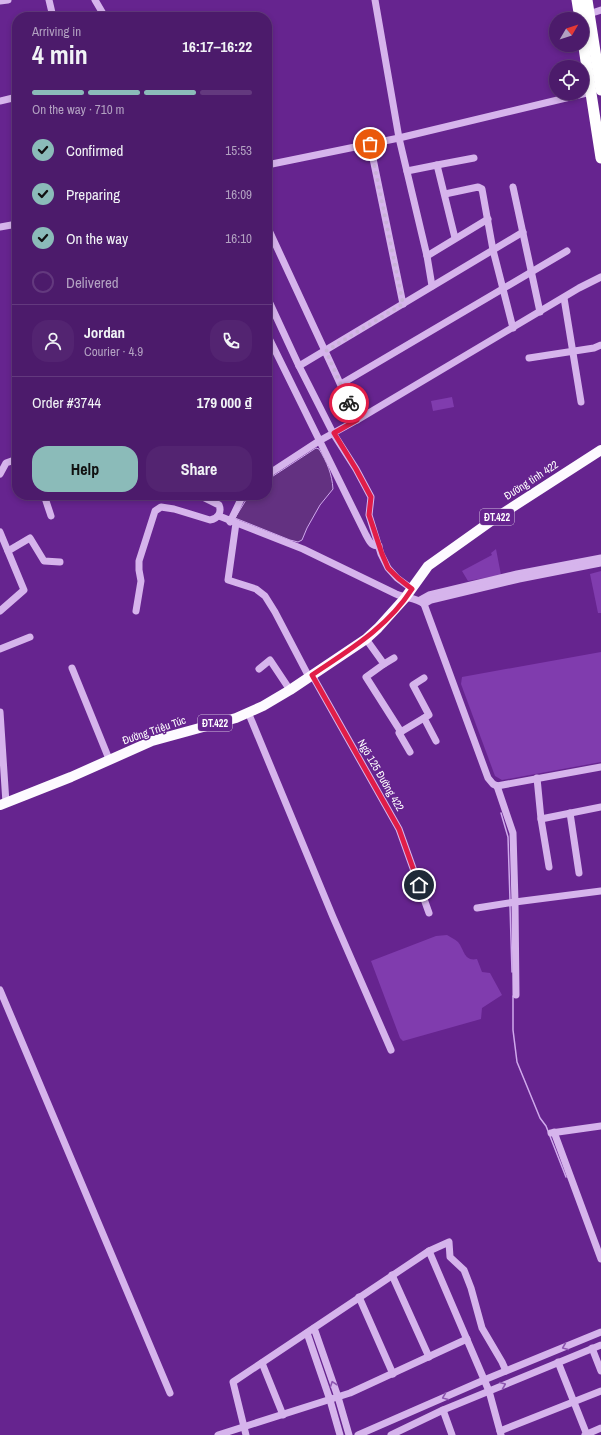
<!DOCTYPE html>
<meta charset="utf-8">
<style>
:root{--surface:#4c1b6b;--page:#532471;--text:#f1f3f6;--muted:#b2a1c1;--line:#63397e;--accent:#8bbbb9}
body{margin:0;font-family:"Archivo Narrow",sans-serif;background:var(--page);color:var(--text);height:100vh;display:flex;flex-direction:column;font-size:15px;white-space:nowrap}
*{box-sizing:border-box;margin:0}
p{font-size:13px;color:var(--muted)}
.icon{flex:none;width:22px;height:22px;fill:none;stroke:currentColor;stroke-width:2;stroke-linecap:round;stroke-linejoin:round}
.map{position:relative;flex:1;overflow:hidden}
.drawer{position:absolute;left:12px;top:12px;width:260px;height:488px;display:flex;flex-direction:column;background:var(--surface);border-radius:16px;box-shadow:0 2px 6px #0003,0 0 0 1px var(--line)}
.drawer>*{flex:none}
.needle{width:26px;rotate:51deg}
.fabs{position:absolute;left:549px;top:12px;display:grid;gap:8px}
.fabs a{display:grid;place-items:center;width:40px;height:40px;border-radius:50%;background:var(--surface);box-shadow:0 2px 6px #0003,0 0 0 1px var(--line);font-size:20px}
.pin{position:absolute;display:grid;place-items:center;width:34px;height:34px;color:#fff;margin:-17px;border:2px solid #fff;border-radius:50%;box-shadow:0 1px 4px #0007}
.courier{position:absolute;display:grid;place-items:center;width:40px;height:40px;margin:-20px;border:3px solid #e11d48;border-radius:50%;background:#fff;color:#222;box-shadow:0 1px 5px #0007}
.summary em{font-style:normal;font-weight:800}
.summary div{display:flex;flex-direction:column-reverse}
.summary{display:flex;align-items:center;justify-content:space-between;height:68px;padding:0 20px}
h1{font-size:26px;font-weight:800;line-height:30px}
.bar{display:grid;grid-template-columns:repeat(4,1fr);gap:6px 4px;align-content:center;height:48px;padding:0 20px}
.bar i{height:5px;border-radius:3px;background:var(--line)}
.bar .current{background:var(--accent)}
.bar p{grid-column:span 4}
.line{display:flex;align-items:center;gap:10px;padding:0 20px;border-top:1px solid var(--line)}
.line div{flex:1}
.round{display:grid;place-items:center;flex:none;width:42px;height:42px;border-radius:16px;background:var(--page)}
ol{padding:0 20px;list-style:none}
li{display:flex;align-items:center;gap:12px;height:44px}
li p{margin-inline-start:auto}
li .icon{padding:4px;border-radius:50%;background:var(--accent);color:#111;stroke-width:4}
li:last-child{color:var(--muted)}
li i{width:22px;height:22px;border:2px solid var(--line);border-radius:50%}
.primary-button{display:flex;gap:8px;margin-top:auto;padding:8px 20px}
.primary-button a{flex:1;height:46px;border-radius:16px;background:var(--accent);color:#111;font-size:16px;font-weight:800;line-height:46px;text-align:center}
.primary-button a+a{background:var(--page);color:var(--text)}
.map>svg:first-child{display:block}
</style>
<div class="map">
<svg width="601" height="1435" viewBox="0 0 601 1435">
<rect width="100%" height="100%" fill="#66248f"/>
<g fill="#803cae">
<polygon points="452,397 454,407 433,411 431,401"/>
<polygon points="496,549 501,575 468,581 462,571 492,555 491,553"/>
<polygon points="601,571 601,613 598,613 590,574"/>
<polygon points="601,652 601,762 502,780 495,776 461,684 462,677"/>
<path d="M447,935C450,937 455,939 458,942C464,949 464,962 477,959L482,972L490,973L502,995L482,1008L481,1019L403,1041L400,1038L371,961L436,936Z"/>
</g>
<path fill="#633181" stroke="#d0a9ed" d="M316,448L319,449C327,462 332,474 333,489L320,505L307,528L302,540L298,542L290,540L235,518L249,495H267V480Z"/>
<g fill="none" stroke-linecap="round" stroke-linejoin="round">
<g stroke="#d0a9ed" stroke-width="1.5">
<polyline points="501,813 508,837 510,900"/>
<polyline points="510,906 512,972"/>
<polyline points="513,996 513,1030 517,1062 540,1118 546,1126 566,1177"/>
</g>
<g stroke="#d6b4ec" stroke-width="7">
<polyline points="49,0 53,17"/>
<polyline points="95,0 105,17"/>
<polyline points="375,0 399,138 427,256 432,286"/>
<polyline points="0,1 8,0"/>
<polyline points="589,14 601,10"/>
<polyline points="0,101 17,97"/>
<polyline points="370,144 403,304"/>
<polyline points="267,165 399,138 591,92"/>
<polyline points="437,165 474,158"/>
<polyline points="407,171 437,165 455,238"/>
<polyline points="513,187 540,312"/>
<polyline points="445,194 478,187 482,189 493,250 513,328"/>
<polyline points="267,226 357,420"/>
<polyline points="0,227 17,224"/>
<polyline points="427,256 488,219"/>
<polyline points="267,297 299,366 333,433 356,469 371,497 369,515 381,554 388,568 397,578 412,589"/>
<polyline points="564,298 581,402"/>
<path d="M267,334L366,535C370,542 371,546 379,546"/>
<polyline points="529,358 594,348 601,345"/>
<polyline points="299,366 523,232"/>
<polyline points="341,384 567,251"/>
<polyline points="0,474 6,463 17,459"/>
<polyline points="267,475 319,441 357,420 579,288 601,277"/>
<polyline points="44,495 51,516"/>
<path d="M219,516L303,549L396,594C405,598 417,598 424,604L488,778L493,784L497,786L601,767"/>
<polyline points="230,522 243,495"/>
<polyline points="236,523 228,580 256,589 265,596 275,612 309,677"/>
<polyline points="0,532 24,590 0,611"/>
<polyline points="8,551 30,538 44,561 60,562"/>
<polyline points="420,600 429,595 517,574 601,558"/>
<polyline points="424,604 431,600 519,579 601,563"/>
<path d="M136,611L141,581L139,570V561L155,511L161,507L174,509L210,520C218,519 222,512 219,505L199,495"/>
<polyline points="366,639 384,664 366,677 401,732"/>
<polyline points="0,649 30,637"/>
<polyline points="384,664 394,658"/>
<polyline points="72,668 109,759"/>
<polyline points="259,669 270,660 290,690"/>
<polyline points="312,675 399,829 429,913"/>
<polyline points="0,712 6,803"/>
<polyline points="248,712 333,917 391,1050"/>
<polyline points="424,718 436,741"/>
<polyline points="410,752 399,733 429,715 413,685 424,678"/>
<polyline points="537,778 541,819 549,867"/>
<polyline points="497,786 513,833 515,902 601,891"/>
<polyline points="570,813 579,873"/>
<polyline points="541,819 601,807"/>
<polyline points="477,908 515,902 516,995"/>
<polyline points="0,990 170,1393"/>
<polyline points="554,1132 601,1259"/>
<polyline points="551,1133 601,1126"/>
<polyline points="429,1251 449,1242 450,1257 464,1270 471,1288 482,1328 502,1362 506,1371"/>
<polyline points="392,1275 429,1357"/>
<polyline points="359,1297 393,1374"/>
<polyline points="314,1328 338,1397 349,1435"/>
<polyline points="307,1333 330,1400 340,1435"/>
<polyline points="592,1348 601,1371"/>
<polyline points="558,1362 587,1435"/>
<polyline points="262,1363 283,1415"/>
<polyline points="443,1410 452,1435"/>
<polyline points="500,1431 601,1391"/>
<polyline points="218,1435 350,1393 467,1339"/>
<polyline points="246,1435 233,1382 429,1251 489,1391 501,1435"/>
<polyline points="358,1435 484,1380 601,1332"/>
<polyline points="391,1435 443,1410 601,1345"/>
<polyline points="585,1435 601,1428"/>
</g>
<polyline stroke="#fdfaff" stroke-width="10" points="0,805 71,777 152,741 236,718 263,706 290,690 366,639 378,628 405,598 428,566 494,519 601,450"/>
<g stroke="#fff" stroke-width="11">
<polyline points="577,0 580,19"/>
<polyline points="587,0 601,90"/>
<polyline points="582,35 601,158"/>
</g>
</g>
<defs><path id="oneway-chevron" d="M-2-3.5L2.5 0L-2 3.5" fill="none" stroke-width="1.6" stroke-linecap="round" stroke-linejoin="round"/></defs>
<g stroke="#8d56b0">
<use href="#oneway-chevron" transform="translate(565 1347) rotate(157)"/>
<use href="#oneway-chevron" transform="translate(333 1384) rotate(-109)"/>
<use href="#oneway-chevron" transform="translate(503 1385) rotate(-23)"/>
<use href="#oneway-chevron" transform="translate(445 1397) rotate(157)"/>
</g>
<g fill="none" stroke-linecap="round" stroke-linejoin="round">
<polyline stroke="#c9b2d8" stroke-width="4" stroke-dasharray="0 7.2" points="349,403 326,351 403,304 370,144"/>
<path stroke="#e11d48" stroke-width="5" d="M349,403L357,420L334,433L356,469L371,497L369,515L382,554L388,568L398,578L412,589C387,628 349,650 312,675L399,829L419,885"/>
</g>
<g text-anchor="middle" stroke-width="3" stroke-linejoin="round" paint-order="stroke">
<g fill="#66248f" stroke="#d1bddd" stroke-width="1">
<rect x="480" y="509" width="34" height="16" rx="3"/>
<rect x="198" y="715" width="34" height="16" rx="3"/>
</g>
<g font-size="10" font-weight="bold" fill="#fff">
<text x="497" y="521">ĐT.422</text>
<text x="215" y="727">ĐT.422</text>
</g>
<g font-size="11" fill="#fff" stroke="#66248f">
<text transform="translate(531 480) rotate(-33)" y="4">Đường tỉnh 422</text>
<text transform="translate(154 730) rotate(-19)" y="4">Đường Triệu Túc</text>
<text transform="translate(381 775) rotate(60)" y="4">Ngõ 125 Đường 422</text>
</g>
</g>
</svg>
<div class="fabs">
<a><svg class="needle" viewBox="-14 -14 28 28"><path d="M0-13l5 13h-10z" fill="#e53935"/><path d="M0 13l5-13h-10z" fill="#b2a1c1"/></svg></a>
<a><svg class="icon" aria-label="locate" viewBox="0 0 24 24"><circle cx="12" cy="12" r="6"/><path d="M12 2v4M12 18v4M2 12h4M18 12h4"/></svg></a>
</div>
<div class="pin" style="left:370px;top:144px;background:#ea580c"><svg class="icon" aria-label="bag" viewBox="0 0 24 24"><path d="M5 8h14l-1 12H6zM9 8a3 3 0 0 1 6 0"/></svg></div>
<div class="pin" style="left:419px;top:885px;background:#1f2937"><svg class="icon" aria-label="home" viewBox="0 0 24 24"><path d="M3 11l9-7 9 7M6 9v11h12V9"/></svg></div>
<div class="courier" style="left:349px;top:403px"><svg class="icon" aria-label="bike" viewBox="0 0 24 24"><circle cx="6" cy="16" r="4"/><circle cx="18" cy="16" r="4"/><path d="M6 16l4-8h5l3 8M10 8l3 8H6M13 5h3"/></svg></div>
<section class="drawer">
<div class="summary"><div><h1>4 min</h1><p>Arriving in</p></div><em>16:17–16:22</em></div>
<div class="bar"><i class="current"></i><i class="current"></i><i class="current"></i><i></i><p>On the way · 710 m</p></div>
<ol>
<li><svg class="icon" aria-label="check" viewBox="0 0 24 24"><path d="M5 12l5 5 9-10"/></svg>Confirmed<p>15:53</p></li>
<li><svg class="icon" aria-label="check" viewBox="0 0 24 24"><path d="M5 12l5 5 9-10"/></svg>Preparing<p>16:09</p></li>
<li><svg class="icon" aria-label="check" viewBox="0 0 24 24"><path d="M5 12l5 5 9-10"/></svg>On the way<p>16:10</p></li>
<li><i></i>Delivered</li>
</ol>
<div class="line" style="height:72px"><a class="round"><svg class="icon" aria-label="person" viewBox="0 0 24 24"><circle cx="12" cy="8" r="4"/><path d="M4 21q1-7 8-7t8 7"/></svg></a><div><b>Jordan</b><p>Courier · 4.9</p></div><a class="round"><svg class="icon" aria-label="phone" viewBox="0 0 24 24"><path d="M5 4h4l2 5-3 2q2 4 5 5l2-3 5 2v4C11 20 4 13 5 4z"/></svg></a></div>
<div class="line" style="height:52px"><div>Order #3744</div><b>179 000 ₫</b></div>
<div class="primary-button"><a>Help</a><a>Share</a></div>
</section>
</div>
